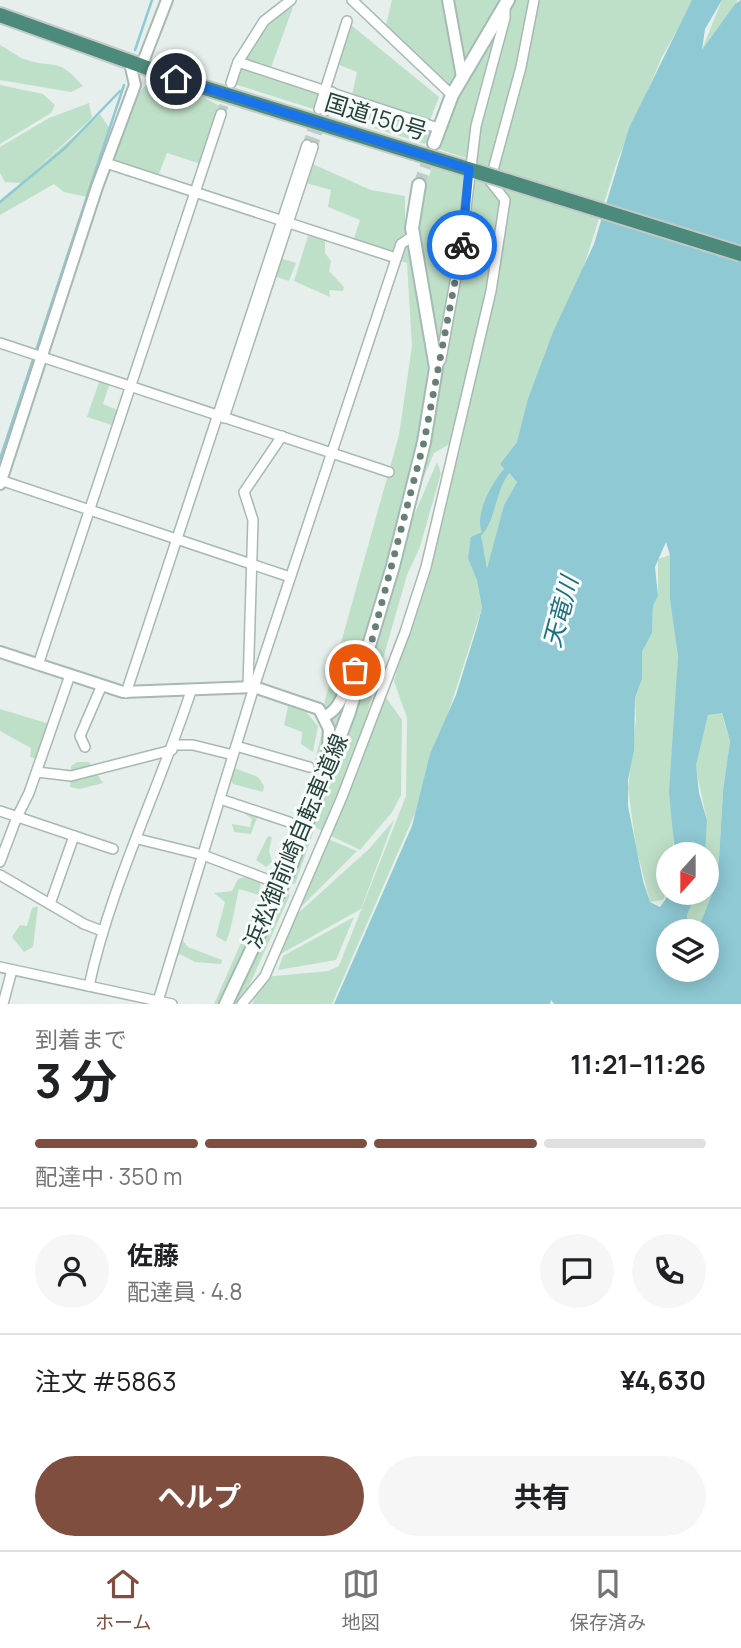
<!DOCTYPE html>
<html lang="ja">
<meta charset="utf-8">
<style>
:root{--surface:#fff;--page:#f6f6f6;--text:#202124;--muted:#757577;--line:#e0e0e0;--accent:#7f4e3f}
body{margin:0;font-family:Manrope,"Noto Sans JP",sans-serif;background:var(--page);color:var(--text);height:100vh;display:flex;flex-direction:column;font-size:26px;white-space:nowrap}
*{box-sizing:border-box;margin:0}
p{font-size:23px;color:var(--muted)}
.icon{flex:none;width:38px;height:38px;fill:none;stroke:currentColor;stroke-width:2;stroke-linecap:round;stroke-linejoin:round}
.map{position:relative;height:1004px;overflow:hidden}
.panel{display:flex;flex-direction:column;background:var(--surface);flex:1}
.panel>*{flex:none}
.needle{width:46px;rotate:201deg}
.tools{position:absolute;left:656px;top:842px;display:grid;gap:14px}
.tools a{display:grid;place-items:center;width:63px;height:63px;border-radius:50%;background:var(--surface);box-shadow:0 4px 18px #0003;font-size:35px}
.pin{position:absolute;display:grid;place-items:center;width:60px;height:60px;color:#fff;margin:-30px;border:4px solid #fff;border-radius:50%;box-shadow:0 2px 7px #0007}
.courier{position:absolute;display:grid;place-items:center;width:70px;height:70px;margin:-35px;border:5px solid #1a73e8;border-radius:50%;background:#fff;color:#222;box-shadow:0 2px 9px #0007}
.head em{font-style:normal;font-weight:700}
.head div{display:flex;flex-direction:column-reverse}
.head{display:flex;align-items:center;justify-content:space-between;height:119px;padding:0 35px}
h1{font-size:46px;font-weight:700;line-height:52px}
.bar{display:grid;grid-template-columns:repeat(4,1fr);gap:10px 7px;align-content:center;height:84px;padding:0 35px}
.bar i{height:9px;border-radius:5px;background:var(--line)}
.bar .on{background:var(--accent)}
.bar p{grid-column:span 4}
.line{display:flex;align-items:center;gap:18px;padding:0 35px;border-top:2px solid var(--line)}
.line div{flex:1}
.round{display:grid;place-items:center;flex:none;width:74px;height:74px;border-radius:37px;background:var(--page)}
.action{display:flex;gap:14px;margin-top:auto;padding:14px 35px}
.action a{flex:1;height:80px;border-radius:42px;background:var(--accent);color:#fff;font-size:28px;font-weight:700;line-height:80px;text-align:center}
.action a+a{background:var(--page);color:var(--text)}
.dock{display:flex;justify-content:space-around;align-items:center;height:98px;border-top:2px solid var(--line);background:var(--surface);font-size:19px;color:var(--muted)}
.dock a{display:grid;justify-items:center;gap:4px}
.dock .on{color:var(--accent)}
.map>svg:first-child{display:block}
</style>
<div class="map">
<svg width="741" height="1004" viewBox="0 0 741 1004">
<rect width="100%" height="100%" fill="#e6efeb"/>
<g fill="#bfe0c8">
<polygon points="392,0 448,0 461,72 450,92 385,30"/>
<polygon points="450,0 504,0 469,58 462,62"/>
<polygon points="513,0 694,0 662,57 618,159 583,269 545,353 517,442 500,464 517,482 504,505 488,571 477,580 482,608 419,804 332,1004 252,1004 264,977 328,971 339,966 406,796 407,718 394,681 451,478 498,233 453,442 434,453 414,500 463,263 472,175 493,169 473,161"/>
<polygon points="722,0 738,0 701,52"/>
<path d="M293,7L269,73L430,128L425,144L231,83C241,53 263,18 293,7Z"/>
<polygon points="351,25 439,97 430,120 352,95 357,72 337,64"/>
<polygon points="499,25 477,99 466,158 435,148 452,105"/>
<path d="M0,45C9,49 16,56 24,59C55,70 56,55 83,86L71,92L0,80Z"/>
<path d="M157,79L191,90L223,108L215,121L204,165L167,153L157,179L109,164C120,136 127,90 157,79Z"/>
<polygon points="0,85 43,94 55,105 51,113 0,144"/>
<polygon points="89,103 92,118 33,172 100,114 110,129 87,197 64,192 54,184 0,215 0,203 23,183 5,182 0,173 0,147 49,118"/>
<polygon points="308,162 371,190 405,196 405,233 401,243 411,247 430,355 430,379 409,518 415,513 437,462 441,473 420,547 407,575 364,725 324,832 315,827 295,884 288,882 284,891 290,895 243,999 247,1004 214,1004 307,792 321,736 325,700 399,435 412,346 407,263 352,244 360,220 328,207 331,190 302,182"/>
<polygon points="433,165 464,174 457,254 439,354 416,235 418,205"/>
<polygon points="308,236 325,240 325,253 331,261 329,271 344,287 343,291 329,290 330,297 294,281"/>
<polygon points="277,257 296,263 289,281 271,275"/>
<polygon points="100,379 110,382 103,404 120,411 115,426 87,417"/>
<polygon points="670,555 670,600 678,657 673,854 668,854 668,887 663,900 650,902 636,847 628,788 636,720 635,698 642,679 642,652 652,633 653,606 658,596 658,559"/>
<polygon points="385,696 402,720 401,795 392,812 360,850 329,835"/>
<polygon points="288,706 306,712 318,726 313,752 301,744 302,732 284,725"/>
<polygon points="0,709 53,725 41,760 30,757 31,748 0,731"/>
<polygon points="721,712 730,741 723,791 719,859 715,887 698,930 688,925 687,915 696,893 707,892 707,854 704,854 707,820 695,765 708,715"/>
<polygon points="77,762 89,762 103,783 80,789 70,787 71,766"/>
<polygon points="234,768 258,777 264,786 263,792 233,784 230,775"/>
<polygon points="240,810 258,815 251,834 234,832 232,824 250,827 252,819"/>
<polygon points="394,820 361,909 279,955 295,916 369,849"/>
<polygon points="268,836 272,837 269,851 272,862 266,867 256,860"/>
<polygon points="328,839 357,851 296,912"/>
<path d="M253,874L261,881L259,895L239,889C235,904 232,929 226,942L216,936L225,902L214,893L232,891L238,879Z"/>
<polygon points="38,906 33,947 24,952 12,937 20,925 27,926 32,908"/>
<polygon points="354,917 336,960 278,970 283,956"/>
<polygon points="182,940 188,947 222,960 221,964 195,962 180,954 170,963"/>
</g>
<path fill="#8ec9d4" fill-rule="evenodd" d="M692,0H722L705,29L702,50L735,4L741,0V1004H554L551,1000L550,1004H334L412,826L430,754L456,695L477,627L482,608L477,580L468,558L471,537L482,532C474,514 492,483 504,469L500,464L517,442L528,399L553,332L594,244L629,128ZM509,473L517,482L504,505L487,569L481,536C496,520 495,492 509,473ZM666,542L670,555V600L678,657L669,792L675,854H705L707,820L699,793L696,765L708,715L722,713L730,741L723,791L719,859L715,887L698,929L688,925L687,915L696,893H670L660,907L650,902L643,881L628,806V780L634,750L635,698L642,679V652L652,633L653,606L658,596L655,567ZM668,931H707V970H668Z"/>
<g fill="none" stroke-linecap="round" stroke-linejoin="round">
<g stroke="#8ec9d4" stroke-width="2.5">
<polyline points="135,50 152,0"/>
<polyline points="0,202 65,148 120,91"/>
<polyline points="0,459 124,85"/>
</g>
<g stroke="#bfccc8" stroke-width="9" stroke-dasharray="9 4.5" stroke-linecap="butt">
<polyline points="221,114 231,83"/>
<polyline points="307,145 316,117"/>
<polyline points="313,147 325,111"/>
</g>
<polyline stroke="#bfccc8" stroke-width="12" stroke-dasharray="12 6" stroke-linecap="butt" points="419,185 432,149"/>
<g stroke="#a8b8b2" stroke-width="12">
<g id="minor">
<polyline points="352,0 452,95"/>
<polyline points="238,62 438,128"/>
<polyline points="231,83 238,62 264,21 291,0"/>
<polyline points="319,109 347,21"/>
<polyline points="325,111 332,92"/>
<polyline points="106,163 396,258"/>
<polyline points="0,343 389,472"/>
<polyline points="436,368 441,359 461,249 476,126 505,18 505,9"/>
<polyline points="224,418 313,147"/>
<polyline points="0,480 290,577"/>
<polyline points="38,665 221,114"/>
<polyline points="248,687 253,520 244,492 282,436"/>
<polyline points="126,693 307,145"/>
<polyline points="173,745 193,745 233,755"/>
<polyline points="236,746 309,767"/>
<polyline points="85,747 80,736 102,685"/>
<polyline points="37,772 71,776 172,750"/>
<polyline points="220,799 289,822"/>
<polyline points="0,811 113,849"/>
<polyline points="138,839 203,855 266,879"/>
<polyline points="0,862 17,817 29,793 70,675"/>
<polyline points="0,875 84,924 102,931"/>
<polyline points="50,904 74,836"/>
<polyline points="0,967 172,1004"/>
<path d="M89,986C110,887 159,789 191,691"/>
<polyline points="158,1001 254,687 401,244 413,236"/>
<polyline points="3,1004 12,970"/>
<polyline points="242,1004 265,976 342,797 405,632 426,567 491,291 505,200 490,181 521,67 534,0"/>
</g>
</g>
<g stroke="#a8b8b2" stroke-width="14">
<g id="tertiary">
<polyline points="448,0 462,77"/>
<polyline points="141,67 167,0"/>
<polyline points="0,484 97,187 135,85 130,63"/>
<polyline points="0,652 123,692 254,687 319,709 329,729 327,767"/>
<path d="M325,716C348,706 344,670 366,663"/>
</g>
</g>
<g stroke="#a4bbb3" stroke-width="16">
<g id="secondary">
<polyline points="434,143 452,95 508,0"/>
<polyline points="226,1004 288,873 349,712 393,566 424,442 436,368 412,228 419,185"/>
</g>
</g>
<g stroke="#c2cac8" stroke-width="18">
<polyline id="trunk" points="0,15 192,84 481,173"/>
</g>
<use href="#minor" stroke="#fff" stroke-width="9"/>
<use href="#tertiary" stroke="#fff" stroke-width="10"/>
<use href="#secondary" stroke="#fff" stroke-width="12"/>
<use href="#trunk" stroke="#4c8a7c" stroke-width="14"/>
<g stroke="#c2cac8" stroke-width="18" stroke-linecap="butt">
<polyline id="trunk-bridge" points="481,173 741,254"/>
</g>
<use href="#trunk-bridge" stroke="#4c8a7c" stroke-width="14"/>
</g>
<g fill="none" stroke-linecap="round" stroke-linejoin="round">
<polyline stroke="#687f78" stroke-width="7" stroke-dasharray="0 12.6" points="355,670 366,663 424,442 462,245"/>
<polyline stroke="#1a73e8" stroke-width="9" points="176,79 469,169 462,245"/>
</g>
<g text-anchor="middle" stroke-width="6" stroke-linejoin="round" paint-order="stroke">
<g font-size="23" fill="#24423a" stroke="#f7fbf9">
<text transform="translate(376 117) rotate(17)" y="8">国道150号</text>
<text transform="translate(296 841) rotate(-67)" y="8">浜松御前崎自転車道線</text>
</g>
<g font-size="24" font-style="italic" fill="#1c6f80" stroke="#f7fbf9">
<text transform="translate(561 612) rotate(-75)" y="8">天竜川</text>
</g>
</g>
</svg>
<div class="tools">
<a><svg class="needle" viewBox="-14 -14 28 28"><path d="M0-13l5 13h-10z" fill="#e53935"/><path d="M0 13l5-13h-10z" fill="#757577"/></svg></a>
<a><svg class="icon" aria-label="layers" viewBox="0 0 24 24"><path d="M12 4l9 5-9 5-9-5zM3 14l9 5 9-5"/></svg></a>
</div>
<div class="pin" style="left:355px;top:670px;background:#ea580c"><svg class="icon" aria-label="bag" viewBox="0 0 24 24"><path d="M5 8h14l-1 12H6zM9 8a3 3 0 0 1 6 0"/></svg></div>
<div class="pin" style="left:176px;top:79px;background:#1f2937"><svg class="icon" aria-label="home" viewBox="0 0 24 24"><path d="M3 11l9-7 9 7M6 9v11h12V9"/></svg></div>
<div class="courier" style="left:462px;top:245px"><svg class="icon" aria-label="bike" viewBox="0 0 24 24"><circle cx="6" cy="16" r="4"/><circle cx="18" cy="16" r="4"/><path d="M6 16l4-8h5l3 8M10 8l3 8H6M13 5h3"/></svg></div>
</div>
<section class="panel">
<div class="head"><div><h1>3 分</h1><p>到着まで</p></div><em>11:21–11:26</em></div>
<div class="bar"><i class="on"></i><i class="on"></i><i class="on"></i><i></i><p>配達中 · 350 m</p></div>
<div class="line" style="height:126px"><a class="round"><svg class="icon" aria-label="person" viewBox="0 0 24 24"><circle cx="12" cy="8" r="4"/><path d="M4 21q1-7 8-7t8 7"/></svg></a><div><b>佐藤</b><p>配達員 · 4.8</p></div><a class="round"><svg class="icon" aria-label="chat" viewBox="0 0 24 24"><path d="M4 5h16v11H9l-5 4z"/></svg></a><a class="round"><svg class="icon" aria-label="phone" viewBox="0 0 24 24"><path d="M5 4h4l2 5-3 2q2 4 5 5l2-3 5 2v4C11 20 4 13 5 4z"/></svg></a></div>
<div class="line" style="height:91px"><div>注文 #5863</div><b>¥4,630</b></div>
<div class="action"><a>ヘルプ</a><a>共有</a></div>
</section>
<nav class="dock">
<a class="on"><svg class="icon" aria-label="home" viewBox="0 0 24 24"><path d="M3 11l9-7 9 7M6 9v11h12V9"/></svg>ホーム</a>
<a><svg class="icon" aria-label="map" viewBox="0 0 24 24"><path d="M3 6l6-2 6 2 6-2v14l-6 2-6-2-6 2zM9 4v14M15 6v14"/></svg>地図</a>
<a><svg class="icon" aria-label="saved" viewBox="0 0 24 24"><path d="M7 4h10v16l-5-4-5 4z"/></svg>保存済み</a>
</nav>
